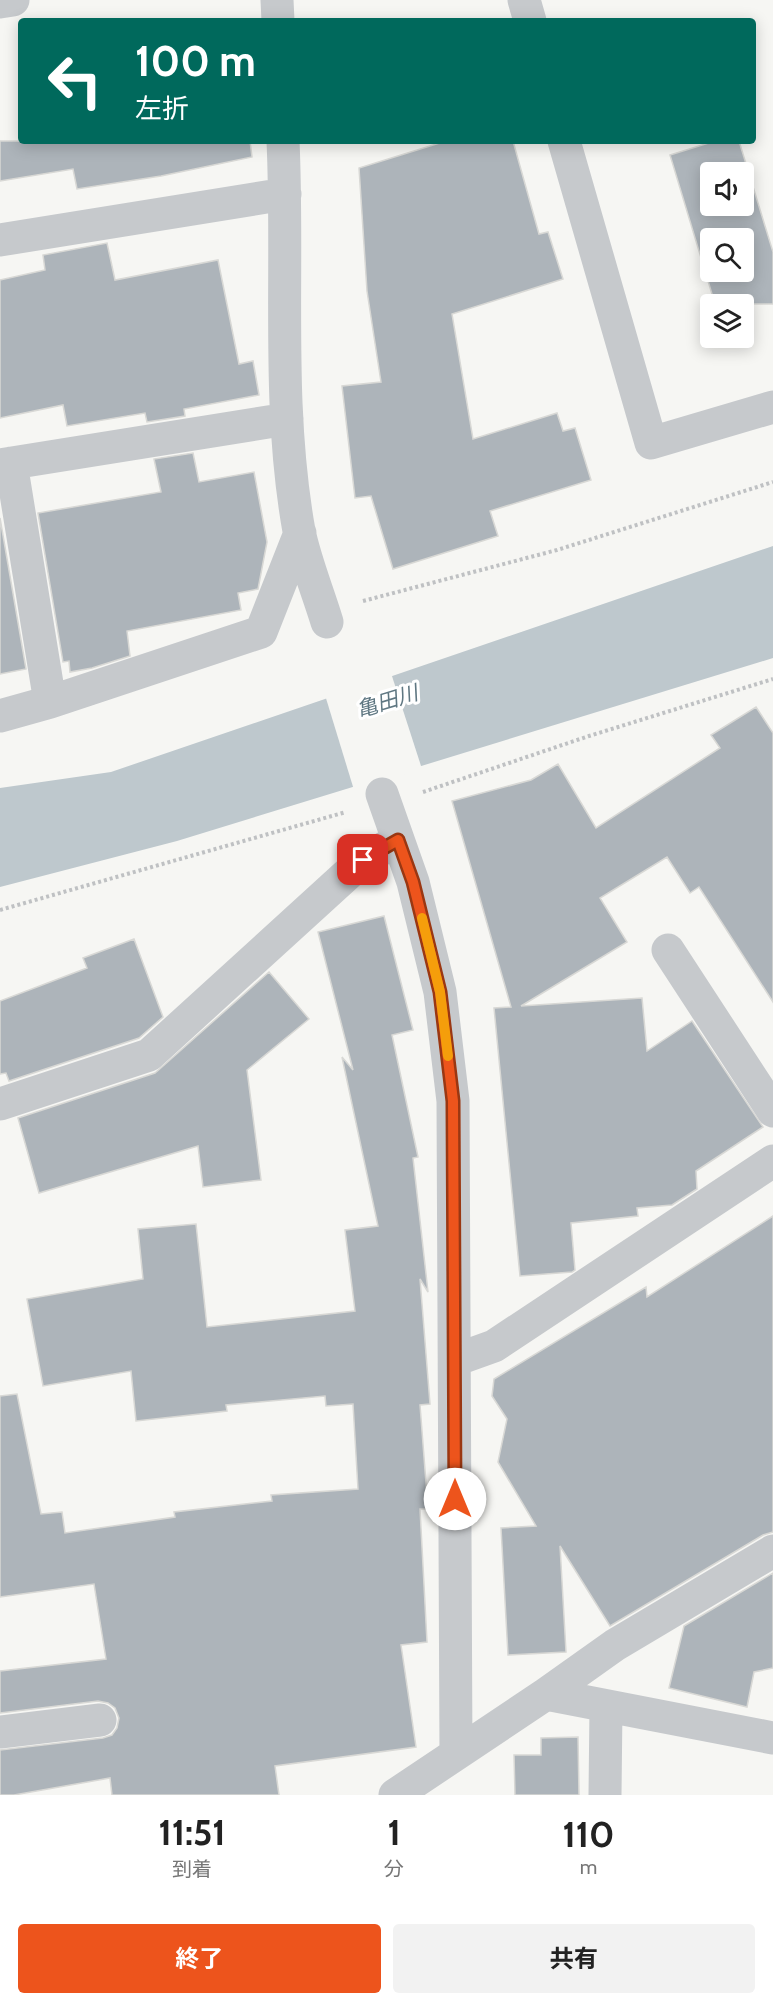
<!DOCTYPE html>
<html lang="ja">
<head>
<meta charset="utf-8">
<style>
	:root { --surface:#fff; --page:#f2f2f2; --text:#222; --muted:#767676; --accent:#ed541c }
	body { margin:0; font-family:Cabin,"Noto Sans JP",sans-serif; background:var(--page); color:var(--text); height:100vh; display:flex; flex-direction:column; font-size:22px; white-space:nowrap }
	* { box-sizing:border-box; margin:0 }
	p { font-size:20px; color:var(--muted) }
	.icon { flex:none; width:33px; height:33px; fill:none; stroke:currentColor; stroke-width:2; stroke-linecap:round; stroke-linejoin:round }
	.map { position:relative; height:1795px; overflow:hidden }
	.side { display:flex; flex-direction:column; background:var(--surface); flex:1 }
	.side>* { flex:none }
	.guide { position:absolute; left:18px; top:18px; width:738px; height:126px; border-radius:6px; box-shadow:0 3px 15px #0003; background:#00695c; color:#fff; overflow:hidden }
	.tools { position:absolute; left:700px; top:162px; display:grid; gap:12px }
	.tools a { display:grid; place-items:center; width:54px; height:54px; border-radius:6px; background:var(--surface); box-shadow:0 3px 15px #0003; font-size:30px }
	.pin { position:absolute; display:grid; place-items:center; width:51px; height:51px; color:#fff; margin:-26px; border-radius:12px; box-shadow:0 3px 9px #0006 }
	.me { position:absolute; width:66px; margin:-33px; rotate:0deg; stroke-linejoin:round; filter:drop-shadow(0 0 4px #0008) }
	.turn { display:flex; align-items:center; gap:21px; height:126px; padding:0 18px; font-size:27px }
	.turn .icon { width:78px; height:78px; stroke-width:2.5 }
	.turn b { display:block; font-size:42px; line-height:51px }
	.eta { display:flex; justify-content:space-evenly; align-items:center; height:102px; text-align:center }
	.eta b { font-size:36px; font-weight:700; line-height:42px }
	.cta { display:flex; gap:12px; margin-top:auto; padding:12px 18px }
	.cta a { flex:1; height:69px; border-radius:6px; background:var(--accent); color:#fff; font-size:24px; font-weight:700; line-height:69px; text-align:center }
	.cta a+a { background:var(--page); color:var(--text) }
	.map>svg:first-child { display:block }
	.water { fill:#bec8cd }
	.pier { fill:#f6f6f3 }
	.building { fill:#adb4ba; stroke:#d8d8d5; stroke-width:1.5; fill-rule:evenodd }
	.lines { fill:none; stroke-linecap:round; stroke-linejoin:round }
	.path { stroke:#bfc1c3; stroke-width:4; stroke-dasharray:3 3; stroke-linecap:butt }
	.minor { stroke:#c6c9cc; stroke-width:33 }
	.route-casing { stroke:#9a3712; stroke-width:15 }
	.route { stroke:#ed541c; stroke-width:10 }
	.slow { stroke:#f59e0b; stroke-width:10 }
	.labels { text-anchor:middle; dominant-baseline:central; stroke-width:6; stroke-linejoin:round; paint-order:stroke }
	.water-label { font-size:21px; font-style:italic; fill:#5f7782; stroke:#fff }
</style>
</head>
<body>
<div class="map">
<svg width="773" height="1795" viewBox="0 0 773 1795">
	<rect width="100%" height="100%" fill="#f6f6f3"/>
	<path class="water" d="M 773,546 L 773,658 L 177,841 L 0,887 L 0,788 L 111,772 Z"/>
	<path class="pier" d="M 391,673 L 422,769 L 354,790 L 325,695 Z"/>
	<path class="building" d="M 0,141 L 250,141 L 252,157 L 161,176 L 77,189 L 73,169 L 0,181 Z
		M 446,141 L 513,141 L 539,234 L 548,232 L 563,279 L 452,314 L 473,439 L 557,413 L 563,431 L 575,428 L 591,480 L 490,511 L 498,536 L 393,569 L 371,496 L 355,498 L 342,386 L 381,382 L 367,291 L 359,168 Z
		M 715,141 L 739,141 L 773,252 L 773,304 L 715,304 L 670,155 ZM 711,172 L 744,172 L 744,206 L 711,206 ZM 711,238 L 744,238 L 744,272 L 711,272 Z
		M 107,243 L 115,280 L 218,260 L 239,364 L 253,361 L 259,395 L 184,409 L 185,416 L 147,422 L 145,413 L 67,426 L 63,405 L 0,418 L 0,280 L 45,270 L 43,255 Z
		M 193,453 L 199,482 L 254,472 L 267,542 L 258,589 L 238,593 L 241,610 L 127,631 L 130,656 L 92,668 L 70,672 L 69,661 L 63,662 L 38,513 L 161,492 L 154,459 Z
		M 0,518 L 26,669 L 0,674 Z
		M 756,707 L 773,733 L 773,1002 L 699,887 L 690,893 L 667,857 L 600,898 L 627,942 L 521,1006 L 642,998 L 647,1051 L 692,1021 L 763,1127 L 696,1171 L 697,1189 L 672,1205 L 637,1208 L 638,1216 L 571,1223 L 575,1270 L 572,1272 L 520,1276 L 494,1008 L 511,1007 L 452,801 L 531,780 L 558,764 L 596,828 L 720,748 L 711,735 Z
		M 384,916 L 413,1030 L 392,1035 L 418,1157 L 413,1158 L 428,1292 L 420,1279 L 430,1404 L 420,1405 L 428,1509 L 420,1509 L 427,1642 L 401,1645 L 416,1747 L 275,1766 L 279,1795 L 112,1795 L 110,1778 L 14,1795 L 0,1795 L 0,1750 L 103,1738 L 112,1735 L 117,1728 L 119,1718 L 115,1708 L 108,1703 L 98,1701 L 0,1713 L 0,1671 L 106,1659 L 94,1584 L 0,1597 L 0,1396 L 17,1394 L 41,1514 L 62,1512 L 65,1533 L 175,1517 L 174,1512 L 272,1501 L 271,1495 L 358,1489 L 353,1404 L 326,1406 L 325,1396 L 226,1405 L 227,1411 L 136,1421 L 131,1371 L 43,1386 L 27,1299 L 143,1279 L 138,1229 L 196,1224 L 207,1327 L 355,1311 L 345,1230 L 378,1226 L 342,1057 L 353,1070 L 318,932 Z
		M 134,939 L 163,1017 L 139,1038 L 9,1081 L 6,1073 L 0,1074 L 0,1001 L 87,968 L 83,958 Z
		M 269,972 L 309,1019 L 247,1070 L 261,1180 L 203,1187 L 198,1146 L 39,1193 L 18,1118 L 155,1073 Z
		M 773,1216 L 773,1532 L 763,1535 L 610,1626 L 560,1546 L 566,1652 L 508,1655 L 501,1528 L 536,1526 L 498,1462 L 507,1419 L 492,1396 L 494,1379 L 646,1287 L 647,1297 Z
		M 773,1573 L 773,1668 L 754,1672 L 747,1707 L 669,1688 L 684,1626 Z
		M 578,1737 L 579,1795 L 515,1795 L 514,1755 L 541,1755 L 541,1738 Z"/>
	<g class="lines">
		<path class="path" d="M 363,601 L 557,550 L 773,482
			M 423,792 L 589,736 L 773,679
			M 0,910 L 346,812"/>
		<path class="minor" d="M 277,0 L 278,21
			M 524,0 L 530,21
			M 0,2 L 13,0
			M 283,141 C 289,270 276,403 299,531 C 305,561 318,592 327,622
			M 564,141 L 651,443 L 773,407
			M 0,240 L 285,194
			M 11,463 L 50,702
			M 0,465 L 287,419
			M 0,716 L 50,702 L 261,632 L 300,533
			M 382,794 L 413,882 L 440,992 L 453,1101 L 456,1754
			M 668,950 L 773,1111
			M 0,1104 L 149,1055 L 363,860 L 398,840
			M 455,1360 L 494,1346 L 773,1161
			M 546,1694 L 615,1645 L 773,1551
			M 0,1732 L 100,1720
			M 395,1795 L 546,1694 L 773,1738
			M 605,1795 L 606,1707"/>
	</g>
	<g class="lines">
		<defs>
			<path id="route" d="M 363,860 L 398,840 L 413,882 L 440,992 L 453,1101 L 455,1499"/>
		</defs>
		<use href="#route" class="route-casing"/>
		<use href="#route" class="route"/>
		<path class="slow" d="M 422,918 L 440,992 L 448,1056"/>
	</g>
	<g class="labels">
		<g class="water-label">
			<text transform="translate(387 701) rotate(-17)">亀田川</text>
		</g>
	</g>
</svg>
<div class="tools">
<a><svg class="icon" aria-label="sound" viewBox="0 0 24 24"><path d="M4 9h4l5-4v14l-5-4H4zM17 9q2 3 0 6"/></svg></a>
<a><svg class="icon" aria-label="search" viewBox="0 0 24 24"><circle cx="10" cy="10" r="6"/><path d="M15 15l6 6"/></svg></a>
<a><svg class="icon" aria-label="layers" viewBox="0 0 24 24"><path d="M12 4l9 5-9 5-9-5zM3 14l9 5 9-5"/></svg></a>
</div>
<div class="pin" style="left:363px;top:860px;background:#d93025"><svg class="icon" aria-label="arrive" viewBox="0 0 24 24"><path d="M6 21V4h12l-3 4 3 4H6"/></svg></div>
<svg class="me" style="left:455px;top:1499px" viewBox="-20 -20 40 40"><circle r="19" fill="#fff"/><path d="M0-13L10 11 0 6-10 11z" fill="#ed541c"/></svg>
<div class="guide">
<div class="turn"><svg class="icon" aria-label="left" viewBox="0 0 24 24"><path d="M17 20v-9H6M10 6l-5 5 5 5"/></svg><div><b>100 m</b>左折</div></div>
</div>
</div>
<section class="side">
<div class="eta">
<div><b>11:51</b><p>到着</p></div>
<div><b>1</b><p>分</p></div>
<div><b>110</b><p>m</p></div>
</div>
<div class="cta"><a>終了</a><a>共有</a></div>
</section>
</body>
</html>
